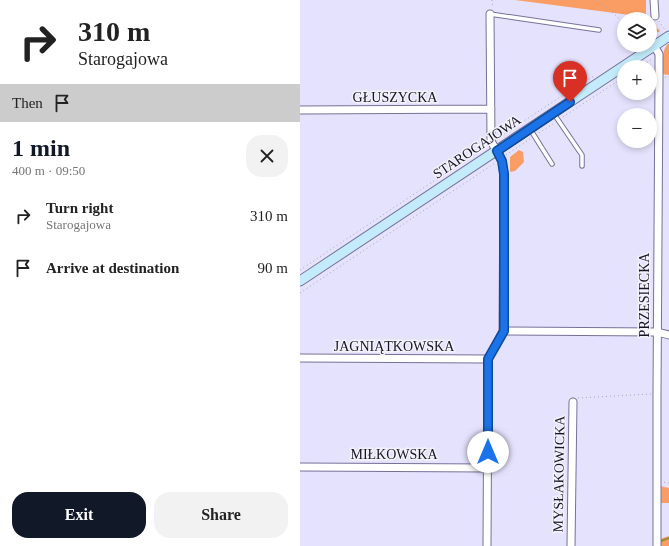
<!DOCTYPE html>
<html lang="en">
<head>
<meta charset="utf-8">
<style>
	:root { --surface:#fff; --page:#f2f2f2; --text:#222; --muted:#767676; --accent:#111827 }
	body { margin:0; font-family:"Times New Roman",serif; background:var(--page); color:var(--text); height:100vh; display:flex; flex-direction:column; font-size:15px; white-space:nowrap }
	* { box-sizing:border-box; margin:0 }
	p { font-size:13px; color:var(--muted) }
	.icon { flex:none; width:22px; height:22px; fill:none; stroke:currentColor; stroke-width:2; stroke-linecap:round; stroke-linejoin:round }
	.map { position:relative; flex:1; overflow:hidden }
	.drawer { display:flex; flex-direction:column; background:var(--surface); width:300px }
	.drawer>* { flex:none }
	.hud { background:#fff; color:var(--text); overflow:hidden }
	.tools { position:absolute; left:317px; top:12px; display:grid; gap:8px }
	.tools a { display:grid; place-items:center; width:40px; height:40px; border-radius:50%; background:var(--surface); box-shadow:0 2px 6px #0003; font-size:20px }
	.pin { position:absolute; display:grid; place-items:center; width:34px; height:34px; color:#fff; margin:-41px -17px; border-radius:50% 50% 50% 0; rotate:-45deg; box-shadow:0 0 4px #0007 }
	.pin .icon { rotate:45deg }
	.me { position:absolute; width:44px; margin:-22px; rotate:0deg; stroke-linejoin:round; filter:drop-shadow(0 0 3px #0008) }
	.turn { display:flex; align-items:center; gap:14px; height:84px; padding:0 12px; font-size:18px }
	.turn .icon { width:52px; height:52px; stroke-width:2.5 }
	.turn b { display:block; font-size:28px; line-height:34px }
	.then { display:flex; align-items:center; height:38px; padding:0 12px; background:#0003; gap:8px; font-size:15px }
	.round { display:grid; place-items:center; flex:none; width:42px; height:42px; border-radius:16px; background:var(--page) }
	.overview { display:flex; align-items:center; justify-content:space-between; height:68px; padding:0 12px }
	h1 { font-size:24px; font-weight:600; line-height:30px; color:var(--accent) }
	.primary-button { display:flex; gap:8px; margin-top:auto; padding:8px 12px }
	.primary-button a { flex:1; height:46px; border-radius:16px; background:var(--accent); color:#fff; font-size:16px; font-weight:600; line-height:46px; text-align:center }
	.primary-button a+a { background:var(--page); color:var(--text) }
	ul { padding:0; list-style:none }
	li { display:flex; align-items:center; gap:12px; height:52px; padding:0 12px }
	li div { flex:1 }
	li b { display:block; font-size:15px }
	li em { font-style:normal }
	main { display:flex; flex:1; min-height:0 }
	.map>svg:first-child { display:block }
	.green { fill:#f99d64 }
	.lines { fill:none; stroke-linecap:round; stroke-linejoin:round }
	.stream { stroke:#8d9130; stroke-width:2 }
	.lane-casing { stroke:#777199; stroke-width:5.5 }
	.street-casing { stroke:#777199; stroke-width:9 }
	.secondary-casing { stroke:#777199; stroke-width:11 }
	.path { stroke:#a6a3bb; stroke-width:1; stroke-dasharray:1 3; stroke-linecap:butt }
	.lane { stroke:#fff; stroke-width:3.5 }
	.street { stroke:#fff; stroke-width:7 }
	.secondary { stroke:#c3ebfb; stroke-width:9 }
	.route-casing { stroke:#114b97; stroke-width:10 }
	.route { stroke:#1a73e8; stroke-width:7 }
	.labels { text-anchor:middle; dominant-baseline:central; stroke-width:3; stroke-linejoin:round; paint-order:stroke }
	.street-label { font-size:14px; fill:#171424; stroke:#f3f2fb }
</style>
</head>
<body>
<main>
<section class="drawer">
<div class="hud">
<div class="turn"><svg class="icon" aria-label="right" viewBox="0 0 24 24"><path d="M7 20v-9h11M14 6l5 5-5 5"/></svg><div><b>310 m</b>Starogajowa</div></div>
<div class="then">Then<svg class="icon" aria-label="arrive" viewBox="0 0 24 24"><path d="M6 21V4h12l-3 4 3 4H6"/></svg></div>
</div>
<div class="overview"><div><h1>1 min</h1><p>400 m · 09:50</p></div><a class="round"><svg class="icon" aria-label="close" viewBox="0 0 24 24"><path d="M6 6l12 12M18 6L6 18"/></svg></a></div>
<ul>
<li><svg class="icon" aria-label="right" viewBox="0 0 24 24"><path d="M7 20v-9h11M14 6l5 5-5 5"/></svg><div><b>Turn right</b><p>Starogajowa</p></div><em>310 m</em></li>
<li><svg class="icon" aria-label="arrive" viewBox="0 0 24 24"><path d="M6 21V4h12l-3 4 3 4H6"/></svg><div><b>Arrive at destination</b></div><em>90 m</em></li>
</ul>
<div class="primary-button"><a>Exit</a><a>Share</a></div>
</section>
<div class="map">
<svg width="369" height="546" viewBox="0 0 369 546">
	<rect width="100%" height="100%" fill="#e5e2fd"/>
	<path class="green" d="M 215,0 L 346,0 L 346,17 L 348,19 L 339,19 L 345,17 Z
		M 350,21 L 360,31 L 350,36 Z
		M 369,43 L 369,75 L 362,74 C 363,65 361,49 369,43 Z
		M 219,150 L 223,152 L 224,162 L 215,171 L 210,172 L 210,157 Z
		M 360,486 L 369,488 L 369,503 L 360,503 Z
		M 369,536 L 369,546 L 359,546 L 360,539 Z"/>
	<g class="lines">
		<path class="stream" d="M 361,541 L 369,538"/>
		<defs>
			<path id="lane" d="M 190,14 L 299,30
				M 254,114 L 282,155 L 282,166
				M 230,129 L 252,164"/>
			<path id="street" d="M 354,0 L 355,16
				M 354,46 L 359,54 L 359,76 L 357,394 L 357,546
				M 0,110 L 191,109
				M 203,331 L 357,332 L 369,335
				M 0,358 L 188,359
				M 0,467 L 188,468
				M 187,546 L 188,359 L 203,331 L 204,174 L 202,161 L 191,141 L 190,14
				M 271,546 L 273,402"/>
			<path id="secondary" d="M 0,281 L 369,36"/>
		</defs>
		<use href="#lane" class="lane-casing"/>
		<use href="#street" class="street-casing"/>
		<use href="#secondary" class="secondary-casing"/>
		<path class="path" d="M 192,0 L 193,8
			M 296,0 L 309,9 L 324,23
			M 359,21 L 365,30
			M 340,67 L 352,59
			M 365,77 L 369,78
			M 263,117 L 324,77
			M 239,133 L 253,124
			M 198,138 L 280,84 L 294,76
			M 206,155 L 230,139
			M 0,270 L 185,147
			M 0,293 L 195,163
			M 278,398 L 351,394
			M 364,482 L 369,483"/>
		<use href="#lane" class="lane"/>
		<use href="#street" class="street"/>
		<use href="#secondary" class="secondary"/>
	</g>
	<g class="lines">
		<defs>
			<path id="route" d="M 188,452 L 188,359 L 204,331 L 204,174 L 202,161 L 197,151 L 270,102"/>
		</defs>
		<use href="#route" class="route-casing"/>
		<use href="#route" class="route"/>
	</g>
	<g class="labels">
		<g class="street-label">
			<text x="95" y="97">GŁUSZYCKA</text>
			<text transform="translate(177 147) rotate(-34)">STAROGAJOWA</text>
			<text transform="translate(344 295) rotate(-90)">PRZESIECKA</text>
			<text x="94" y="346">JAGNIĄTKOWSKA</text>
			<text x="94" y="454">MIŁKOWSKA</text>
			<text transform="translate(259 474) rotate(-89)">MYSŁAKOWICKA</text>
		</g>
	</g>
</svg>
<div class="tools">
<a><svg class="icon" aria-label="layers" viewBox="0 0 24 24"><path d="M12 4l9 5-9 5-9-5zM3 14l9 5 9-5"/></svg></a>
<a>+</a>
<a>−</a>
</div>
<div class="pin" style="left:270px;top:102px;background:#d93025"><svg class="icon" aria-label="arrive" viewBox="0 0 24 24"><path d="M6 21V4h12l-3 4 3 4H6"/></svg></div>
<svg class="me" style="left:188px;top:452px" viewBox="-20 -20 40 40"><circle r="19" fill="#fff"/><path d="M0-13L10 11 0 6-10 11z" fill="#1a73e8"/></svg>
</div>
</main>
</body>
</html>
